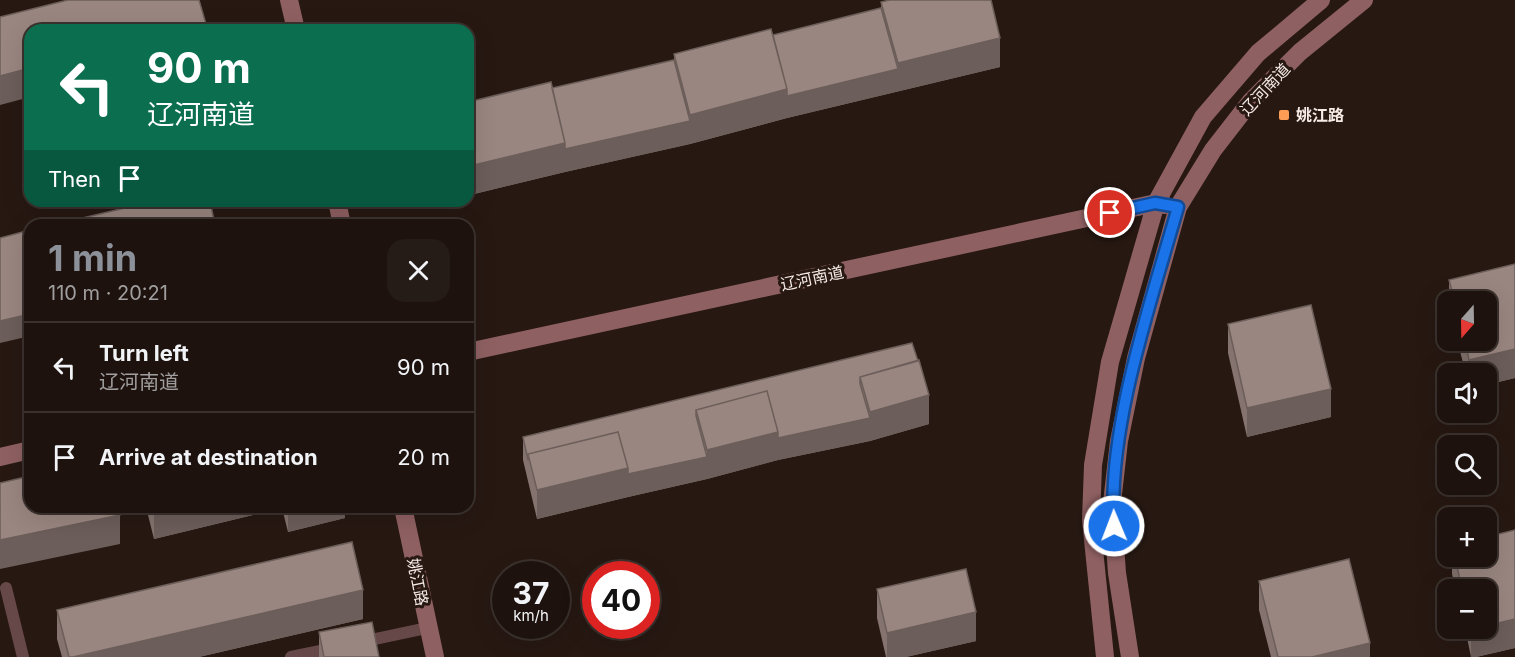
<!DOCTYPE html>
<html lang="en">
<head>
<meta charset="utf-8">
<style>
	:root { --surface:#1d120e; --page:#251b17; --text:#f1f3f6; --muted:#a09e9e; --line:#3b322e; --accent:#8c9099 }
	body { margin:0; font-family:Inter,"Noto Sans SC",sans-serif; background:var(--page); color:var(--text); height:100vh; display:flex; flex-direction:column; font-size:22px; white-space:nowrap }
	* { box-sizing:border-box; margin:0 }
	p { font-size:20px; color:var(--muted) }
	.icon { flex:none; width:33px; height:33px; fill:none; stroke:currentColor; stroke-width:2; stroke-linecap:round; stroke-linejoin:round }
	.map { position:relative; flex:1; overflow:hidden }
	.sheet { position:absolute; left:24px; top:219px; width:450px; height:294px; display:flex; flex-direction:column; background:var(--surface); border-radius:18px; box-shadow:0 6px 24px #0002,0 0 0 2px var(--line) }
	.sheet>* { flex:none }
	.top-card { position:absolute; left:24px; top:24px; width:450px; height:183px; border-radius:18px; box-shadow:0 6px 24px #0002,0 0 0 2px var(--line); background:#0b6e4f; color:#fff; overflow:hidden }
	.needle { width:39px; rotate:200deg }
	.buttons { position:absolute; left:1437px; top:291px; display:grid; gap:12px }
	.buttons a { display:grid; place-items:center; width:60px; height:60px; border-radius:12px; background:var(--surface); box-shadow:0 6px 24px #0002,0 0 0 2px var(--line); font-size:30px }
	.speed { position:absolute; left:492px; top:561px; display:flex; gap:12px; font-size:30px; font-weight:700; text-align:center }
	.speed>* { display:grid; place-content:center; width:78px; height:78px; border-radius:50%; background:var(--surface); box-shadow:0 6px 24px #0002,0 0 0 2px var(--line); line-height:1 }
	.speed small { font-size:15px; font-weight:400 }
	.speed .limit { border:9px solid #d22; background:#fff; color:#111 }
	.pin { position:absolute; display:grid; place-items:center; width:51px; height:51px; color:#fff; margin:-26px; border:3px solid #fff; border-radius:50%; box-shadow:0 2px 6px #0007 }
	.me { position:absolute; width:66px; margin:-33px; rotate:359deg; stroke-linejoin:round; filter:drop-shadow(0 0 4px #0008) }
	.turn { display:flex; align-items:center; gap:21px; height:126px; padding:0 24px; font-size:27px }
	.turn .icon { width:78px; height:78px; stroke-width:2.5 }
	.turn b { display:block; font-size:42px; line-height:51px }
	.then { display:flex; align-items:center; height:57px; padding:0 24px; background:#0003; gap:12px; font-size:22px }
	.round { display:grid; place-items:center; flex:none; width:63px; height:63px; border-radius:18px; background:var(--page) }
	.summary { display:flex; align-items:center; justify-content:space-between; height:102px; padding:0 24px }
	h1 { font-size:36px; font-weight:700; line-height:45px; color:var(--accent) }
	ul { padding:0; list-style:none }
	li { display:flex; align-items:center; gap:18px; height:90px; padding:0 24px; border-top:2px solid var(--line) }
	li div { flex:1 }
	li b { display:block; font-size:22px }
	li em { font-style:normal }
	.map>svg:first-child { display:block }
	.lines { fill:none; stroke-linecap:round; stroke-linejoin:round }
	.lane { stroke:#664849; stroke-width:12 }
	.secondary { stroke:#8f6062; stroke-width:18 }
	.wall { fill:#84736e }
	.shaded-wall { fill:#6c5e5a }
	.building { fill:#9a8680; stroke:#6c5e5a; stroke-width:1.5 }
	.route-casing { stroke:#114b97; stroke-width:15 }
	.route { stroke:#1a73e8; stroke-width:10 }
	.poi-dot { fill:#fd9c55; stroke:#271812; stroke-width:2 }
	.labels { text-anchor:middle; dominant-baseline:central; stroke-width:6; stroke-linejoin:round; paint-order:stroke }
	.street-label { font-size:16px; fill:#f6ebe7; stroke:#271812 }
	.poi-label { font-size:16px; font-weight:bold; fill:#f6ebe7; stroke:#271812; text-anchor:start }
</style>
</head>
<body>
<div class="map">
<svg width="1515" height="657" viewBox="0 0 1515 657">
	<rect width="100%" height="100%" fill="#271812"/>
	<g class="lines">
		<path class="lane" d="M 6,588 L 23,657
			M 361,642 L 427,628
			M 291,657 L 335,648"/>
		<path class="secondary" d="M 289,0 L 296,30
			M 337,201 L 342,225
			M 468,352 L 1156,203 L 1165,205
			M 0,457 L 30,450
			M 403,507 L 435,657
			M 1105,657 L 1091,520 L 1093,465 L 1110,362 L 1156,203 L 1203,117 L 1258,53 L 1321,0
			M 1130,657 L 1117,573 L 1112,503 L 1119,441 L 1136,358 L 1178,207 L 1213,150 L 1251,101 L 1300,52 L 1364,0"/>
	</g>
	<path class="wall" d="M 881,2 L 1000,67 L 787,118 L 690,144 L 565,172 L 470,195 L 468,187 L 468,102 L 552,88 L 674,60 L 674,54 L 773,35 L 881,8 Z
		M 1515,264 L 1515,378 L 1486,385 L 1486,374 L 1466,374 L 1457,340 L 1486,340 L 1486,302 L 1449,302 L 1449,280 Z
		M 1228,324 L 1331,417 L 1247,437 L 1228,353 Z
		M 912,343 L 929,424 L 870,441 L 778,460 L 707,479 L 628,497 L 537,519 L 523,460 L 523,437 Z
		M 146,507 L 345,507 L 345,518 L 288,532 L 282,508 L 154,539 Z
		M 1515,530 L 1515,648 L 1476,657 L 1471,657 L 1465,628 L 1486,628 L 1486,590 L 1456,590 L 1452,574 L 1452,556 L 1486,556 Z
		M 1259,581 L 1370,657 L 1271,657 L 1259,610 Z
		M 877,589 L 976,641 L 906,657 L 886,657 L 877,618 Z
		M 57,610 L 363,619 L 199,657 L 62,657 L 57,639 Z
		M 319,632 L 379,657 L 319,657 Z"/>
	<path class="shaded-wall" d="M 206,24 L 206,30 L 183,30 Z
		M 1000,38 L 1000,67 L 787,118 L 690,144 L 565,172 L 470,195 L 470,166 L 565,143 L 690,121 L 690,115 L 787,89 L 898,69 L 898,63 Z
		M 30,68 L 30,97 L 0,105 L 0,76 Z
		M 30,314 L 30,336 L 0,343 L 0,321 Z
		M 1515,349 L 1515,378 L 1486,385 L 1486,374 L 1469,374 L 1469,360 Z
		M 1331,389 L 1331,417 L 1247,437 L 1247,408 Z
		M 929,395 L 929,424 L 870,441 L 778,460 L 707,479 L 628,497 L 537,519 L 537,490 L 628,468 L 707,457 L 707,450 L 778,432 L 870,418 L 870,412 Z
		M 168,507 L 282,507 L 282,508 L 154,539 L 154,511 Z
		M 288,507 L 345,507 L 345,518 L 288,532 Z
		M 120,515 L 120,544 L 0,569 L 0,540 Z
		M 363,590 L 363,619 L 199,657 L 73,657 Z
		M 976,612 L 976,641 L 906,657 L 887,657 L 887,633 Z
		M 1515,619 L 1515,648 L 1476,657 L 1471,657 L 1471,629 L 1486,628 L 1486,626 Z
		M 1370,643 L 1370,657 L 1312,657 Z"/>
	<path class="building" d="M 68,0 L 199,0 L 206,24 L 183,30 L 30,30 L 30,68 L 0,76 L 0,17 Z
		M 890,0 L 991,0 L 1000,38 L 898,63 L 881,2 Z
		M 881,8 L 898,69 L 787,96 L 787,89 L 773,35 Z
		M 771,29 L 787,89 L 690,115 L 674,54 Z
		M 674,60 L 690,121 L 565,149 L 565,143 L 552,88 Z
		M 551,82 L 565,143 L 470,166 L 468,159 L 468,102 Z
		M 145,201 L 210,201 L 215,225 L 53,225 L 146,203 Z
		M 30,230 L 30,314 L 0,321 L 0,238 Z
		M 1515,264 L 1515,349 L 1469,360 L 1465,340 L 1486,340 L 1486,302 L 1455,302 L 1449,280 Z
		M 1311,305 L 1331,389 L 1247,408 L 1228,324 Z
		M 912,343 L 918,361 L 860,377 L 860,384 L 870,418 L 778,438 L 778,432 L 767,391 L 696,410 L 696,416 L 707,457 L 628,474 L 628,468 L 618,432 L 528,454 L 528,460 L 523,437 Z
		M 919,360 L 929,395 L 870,412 L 860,377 Z
		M 767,391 L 778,432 L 707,450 L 696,410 Z
		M 618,432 L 628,468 L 537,490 L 528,454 Z
		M 30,476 L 30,507 L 118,507 L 120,515 L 0,540 L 0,483 Z
		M 153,507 L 168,507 L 154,511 Z
		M 1515,530 L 1515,619 L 1486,626 L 1486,590 L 1462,590 L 1455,556 L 1486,556 L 1486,537 Z
		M 352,542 L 363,590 L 73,657 L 69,657 L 57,610 Z
		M 1349,559 L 1370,643 L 1312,657 L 1278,657 L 1259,581 Z
		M 966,569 L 976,612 L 887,633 L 877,589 Z
		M 372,622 L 379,657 L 324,657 L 319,632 Z"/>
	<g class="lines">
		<defs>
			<path id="route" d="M 1110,213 L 1155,203 L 1178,207 C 1151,302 1107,428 1114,526"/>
		</defs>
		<use href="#route" class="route-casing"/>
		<use href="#route" class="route"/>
	</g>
	<rect class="poi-dot" x="1278" y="109" width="12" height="12" rx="3"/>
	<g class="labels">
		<g class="street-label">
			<text transform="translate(1265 89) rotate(-47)">辽河南道</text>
			<text transform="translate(812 278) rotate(-12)">辽河南道</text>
			<text transform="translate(418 582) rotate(79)">姚江路</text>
		</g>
		<g class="poi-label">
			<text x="1296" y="115">姚江路</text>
		</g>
	</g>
</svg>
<div class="buttons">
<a><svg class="needle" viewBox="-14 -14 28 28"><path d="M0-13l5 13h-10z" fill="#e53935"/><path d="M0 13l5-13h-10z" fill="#a09e9e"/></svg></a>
<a><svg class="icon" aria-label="sound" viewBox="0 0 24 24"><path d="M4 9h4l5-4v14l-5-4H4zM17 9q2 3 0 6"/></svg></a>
<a><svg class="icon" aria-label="search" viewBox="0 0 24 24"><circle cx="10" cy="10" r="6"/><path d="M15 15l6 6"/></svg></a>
<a>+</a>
<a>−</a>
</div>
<div class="speed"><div>37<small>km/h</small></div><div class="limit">40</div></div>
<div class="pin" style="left:1110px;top:213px;background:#d93025"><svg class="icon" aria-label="arrive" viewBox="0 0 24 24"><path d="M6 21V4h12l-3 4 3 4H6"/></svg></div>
<svg class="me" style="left:1114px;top:526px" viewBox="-20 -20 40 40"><circle r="17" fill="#1a73e8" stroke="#fff" stroke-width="3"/><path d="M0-11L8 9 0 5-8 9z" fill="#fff"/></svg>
<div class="top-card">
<div class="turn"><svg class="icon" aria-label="left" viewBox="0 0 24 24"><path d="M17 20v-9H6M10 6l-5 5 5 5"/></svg><div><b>90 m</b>辽河南道</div></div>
<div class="then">Then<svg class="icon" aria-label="arrive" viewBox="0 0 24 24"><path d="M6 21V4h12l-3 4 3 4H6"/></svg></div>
</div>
<section class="sheet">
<div class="summary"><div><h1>1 min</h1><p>110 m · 20:21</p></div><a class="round"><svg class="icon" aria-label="close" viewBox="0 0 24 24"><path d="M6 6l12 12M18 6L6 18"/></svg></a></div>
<ul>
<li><svg class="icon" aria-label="left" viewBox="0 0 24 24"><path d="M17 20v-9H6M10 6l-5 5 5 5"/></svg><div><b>Turn left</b><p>辽河南道</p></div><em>90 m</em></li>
<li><svg class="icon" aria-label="arrive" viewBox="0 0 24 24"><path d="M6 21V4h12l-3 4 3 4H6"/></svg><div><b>Arrive at destination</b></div><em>20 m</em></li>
</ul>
</section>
</div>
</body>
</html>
